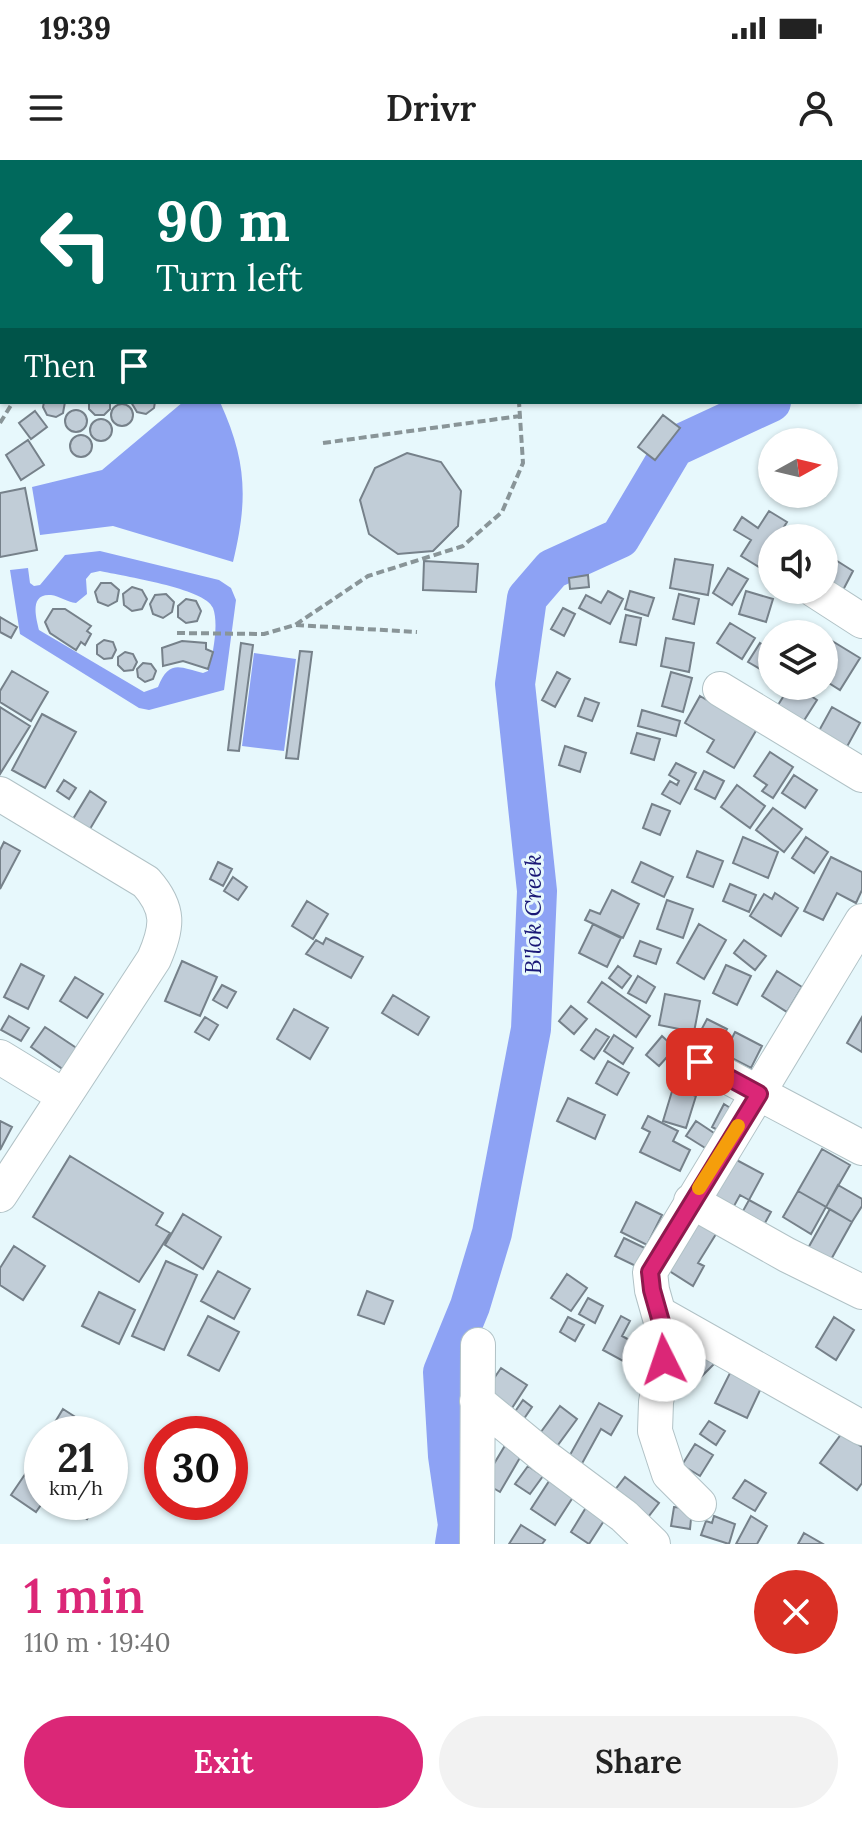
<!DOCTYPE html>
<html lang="en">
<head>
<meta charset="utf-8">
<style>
	:root { --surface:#fff; --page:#f2f2f2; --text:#222; --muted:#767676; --accent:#db2777 }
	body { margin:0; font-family:Lora,serif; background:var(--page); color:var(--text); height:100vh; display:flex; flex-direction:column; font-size:30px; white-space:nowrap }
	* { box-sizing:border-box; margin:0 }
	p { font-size:26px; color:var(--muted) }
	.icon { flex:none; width:44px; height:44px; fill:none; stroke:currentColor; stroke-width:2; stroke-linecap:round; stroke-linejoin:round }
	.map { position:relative; height:1384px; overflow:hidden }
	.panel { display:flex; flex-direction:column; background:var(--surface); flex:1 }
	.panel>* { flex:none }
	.hud { position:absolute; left:0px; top:0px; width:862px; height:244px; box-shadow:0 2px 6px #0004; background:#00695c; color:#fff; overflow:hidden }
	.needle { width:52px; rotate:82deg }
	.buttons { position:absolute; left:758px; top:268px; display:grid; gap:16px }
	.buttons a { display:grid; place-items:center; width:80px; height:80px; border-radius:50%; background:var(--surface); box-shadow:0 2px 6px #0004; font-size:40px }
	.speed { position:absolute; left:24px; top:1256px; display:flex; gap:16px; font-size:40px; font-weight:700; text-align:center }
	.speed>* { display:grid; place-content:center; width:104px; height:104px; border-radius:50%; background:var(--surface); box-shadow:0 2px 6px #0004; line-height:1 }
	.speed small { font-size:20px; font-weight:400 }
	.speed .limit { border:12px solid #d22; background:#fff; color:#111 }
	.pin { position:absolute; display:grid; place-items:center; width:68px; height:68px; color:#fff; margin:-34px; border-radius:16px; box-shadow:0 4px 12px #0006 }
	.me { position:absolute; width:88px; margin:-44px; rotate:356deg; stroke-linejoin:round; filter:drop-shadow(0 0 6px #0008) }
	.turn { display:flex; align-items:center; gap:28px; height:168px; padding:0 24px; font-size:36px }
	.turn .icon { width:104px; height:104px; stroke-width:2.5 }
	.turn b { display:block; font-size:56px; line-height:68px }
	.then { display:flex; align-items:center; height:76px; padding:0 24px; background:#0003; gap:16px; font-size:30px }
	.round { display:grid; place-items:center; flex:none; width:84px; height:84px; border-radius:42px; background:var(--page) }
	.headline { display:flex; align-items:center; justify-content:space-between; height:136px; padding:0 24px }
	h1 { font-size:48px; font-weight:600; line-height:60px; color:var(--accent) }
	.cta { display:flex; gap:16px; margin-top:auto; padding:16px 24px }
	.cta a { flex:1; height:92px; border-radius:48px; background:var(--accent); color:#fff; font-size:32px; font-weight:600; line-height:92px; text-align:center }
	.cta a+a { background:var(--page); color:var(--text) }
	.status { display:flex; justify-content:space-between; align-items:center; height:56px; padding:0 40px; background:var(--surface); direction:ltr }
	.status svg { height:22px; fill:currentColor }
	header { display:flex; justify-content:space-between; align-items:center; height:104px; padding:0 24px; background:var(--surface); font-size:36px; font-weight:600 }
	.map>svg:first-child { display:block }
	.water { fill:#8da2f4; fill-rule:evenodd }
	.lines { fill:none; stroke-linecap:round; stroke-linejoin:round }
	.river { stroke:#8da2f4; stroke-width:40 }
	.building { fill:#c1cdd7; stroke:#76818a; stroke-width:2 }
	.minor-casing { stroke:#b1c2c6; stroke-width:36 }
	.path { stroke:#899598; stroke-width:4; stroke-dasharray:8 4; stroke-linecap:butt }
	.minor { stroke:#fff; stroke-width:34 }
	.route-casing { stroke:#8e194d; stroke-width:20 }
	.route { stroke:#db2777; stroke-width:14 }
	.slow { stroke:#f59e0b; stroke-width:14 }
	.labels { text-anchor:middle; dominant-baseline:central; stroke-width:6; stroke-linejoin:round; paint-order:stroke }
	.water-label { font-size:24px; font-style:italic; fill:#191876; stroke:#e7f8fc }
</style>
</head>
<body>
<div class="status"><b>19:39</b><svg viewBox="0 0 49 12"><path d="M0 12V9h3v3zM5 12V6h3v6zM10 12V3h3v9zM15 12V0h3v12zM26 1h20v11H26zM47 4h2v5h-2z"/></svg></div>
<header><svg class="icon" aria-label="menu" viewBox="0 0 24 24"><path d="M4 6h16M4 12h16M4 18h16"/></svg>Drivr<svg class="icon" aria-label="person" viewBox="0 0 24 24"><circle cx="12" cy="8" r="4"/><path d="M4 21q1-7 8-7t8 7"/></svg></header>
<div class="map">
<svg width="862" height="1384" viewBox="0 0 862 1384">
	<rect width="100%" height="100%" fill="#e7f8fc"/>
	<path class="water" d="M 183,242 L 220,242 C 247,301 248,340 233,402 L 113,366 L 40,375 L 32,327 L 102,310 Z
		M 100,391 L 219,420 L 231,428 L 236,440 L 224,530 L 149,550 L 139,548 L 20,474 L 10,410 L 28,408 L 30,423 L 34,426 L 40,425 L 65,395 ZM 100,411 C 122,416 205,428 213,448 C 219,464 213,495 208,511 L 203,513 C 180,507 169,499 158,527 L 144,532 L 39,470 C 36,458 29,433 51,435 C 59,436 67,442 76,443 L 87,434 L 86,419 L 91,413 Z
		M 254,493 L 296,499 L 284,591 L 242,586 Z"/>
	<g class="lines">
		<path class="river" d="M 860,174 L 862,172
			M 455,1384 L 458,1365 L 448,1296 L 443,1212 L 470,1146 L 492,1073 L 531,869 L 537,731 L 515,524 L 527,438 L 552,409 L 620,378 L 674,287 L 771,242"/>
	</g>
	<path class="building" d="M 0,0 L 62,0 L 65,2 L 2,2 L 2,11 Z
		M 589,0 L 688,0 L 691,2 L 587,2 Z
		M 691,0 L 784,0 L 787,2 L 694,2 Z
		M 0,23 L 2,24 L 2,109 L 0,108 Z
		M 44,242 L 65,242 L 63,253 L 56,257 L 47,255 L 43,247 Z
		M 89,242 L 110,242 L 110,249 L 104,255 L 95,255 L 89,249 Z
		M 131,242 L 155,242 L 154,248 L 146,254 L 137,252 Z
		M111 255a11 11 0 1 1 22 0a11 11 0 1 1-22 0Z
		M65 261a11 11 0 1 1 22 0a11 11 0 1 1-22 0Z
		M 35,251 L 47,267 L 31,279 L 19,263 Z
		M 663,255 L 680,268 L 655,300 L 638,287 Z
		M90 270a11 11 0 1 1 22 0a11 11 0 1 1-22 0Z
		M70 286a11 11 0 1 1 22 0a11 11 0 1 1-22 0Z
		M 28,280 L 44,305 L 21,320 L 6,295 Z
		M 407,293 L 441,302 L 461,331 L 458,366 L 433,391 L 398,394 L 369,374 L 360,340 L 375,308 Z
		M 25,328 L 37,390 L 0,397 L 0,333 Z
		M 769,351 L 787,362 L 777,378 L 772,378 L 772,385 L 759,407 L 741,396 L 751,380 L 734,370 L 742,357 L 758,368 Z
		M 675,399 L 713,405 L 708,435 L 670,428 Z
		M 834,399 L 853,411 L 842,432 L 824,421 L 824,413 Z
		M 424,401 L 478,404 L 476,432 L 423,430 Z
		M 728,408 L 748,419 L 732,445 L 713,433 Z
		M 588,415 L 589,427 L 570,429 L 569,418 Z
		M 101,423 L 111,423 L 119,430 L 117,441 L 108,446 L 98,442 L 95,432 Z
		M 132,427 L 142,430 L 147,439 L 142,449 L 132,451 L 124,445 L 123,434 Z
		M 608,431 L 623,439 L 610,464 L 579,448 L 586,435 L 601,443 Z
		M 630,431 L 654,438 L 648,456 L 625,449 Z
		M 746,431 L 773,439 L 766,462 L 739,454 Z
		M 166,434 L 174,442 L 172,452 L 163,458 L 153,454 L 150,444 L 155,435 Z
		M 679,434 L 699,439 L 694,464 L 673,459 Z
		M 186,439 L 196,441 L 201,451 L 197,461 L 186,463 L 178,457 L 178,446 Z
		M 563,448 L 575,454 L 564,476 L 551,469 Z
		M 53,449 L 65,449 L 91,466 L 87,471 L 91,474 L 85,485 L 81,482 L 76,490 L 50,473 L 45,462 Z
		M 626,455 L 641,458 L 636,485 L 620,482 Z
		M 0,457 L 17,467 L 11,478 L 0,472 Z
		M 730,463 L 755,478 L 742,499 L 717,483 Z
		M 824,476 L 860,498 L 840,530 L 824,520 Z
		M 666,478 L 694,483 L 689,512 L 661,506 Z
		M 104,480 L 113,482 L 116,490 L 112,498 L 104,499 L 97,494 L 97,485 Z
		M 182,481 L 206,483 L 206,489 L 213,492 L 208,509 L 183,501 L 163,506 L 162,488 Z
		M 241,483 L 253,485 L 239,591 L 228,590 Z
		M 760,483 L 772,491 L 772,504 L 767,513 L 748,502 Z
		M 300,491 L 312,492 L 298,599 L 286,598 Z
		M 125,492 L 133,494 L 137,502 L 133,510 L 124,511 L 118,505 L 118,497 Z
		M 143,503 L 151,504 L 156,511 L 153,519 L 145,522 L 138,517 L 137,509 Z
		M 12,511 L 48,532 L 31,561 L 0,542 L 0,531 Z
		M 557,512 L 570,519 L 555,547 L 542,540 Z
		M 671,512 L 692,518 L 683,552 L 662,546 Z
		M 790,526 L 796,526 L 817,540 L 803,562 L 778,545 Z
		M 700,536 L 757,569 L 734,608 L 707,592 L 714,580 L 685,563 Z
		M 585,538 L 599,543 L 592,561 L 578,556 Z
		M 0,547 L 30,566 L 0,614 Z
		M 832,547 L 860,563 L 843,594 L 815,578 Z
		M 642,550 L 680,561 L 676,576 L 638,566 Z
		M 42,554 L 76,572 L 45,628 L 12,610 Z
		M 637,573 L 660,579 L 654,600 L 631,593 Z
		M 565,586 L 586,593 L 580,612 L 559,605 Z
		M 770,592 L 793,607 L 773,638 L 762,631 L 767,625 L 754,616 Z
		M 676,603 L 696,613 L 680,644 L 662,634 L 670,621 L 677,625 L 679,621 L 669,615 Z
		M 704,611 L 724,621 L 715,639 L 695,629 Z
		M 794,615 L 817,630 L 805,648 L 782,633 Z
		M 64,620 L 76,628 L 69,639 L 57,631 Z
		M 737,625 L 765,646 L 750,668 L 721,647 Z
		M 90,631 L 106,642 L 90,669 L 73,659 Z
		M 652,644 L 670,651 L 660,675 L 643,668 Z
		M 773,648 L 802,669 L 784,692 L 756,670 Z
		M 743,677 L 778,692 L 768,718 L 733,703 Z
		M 806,677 L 828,692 L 814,713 L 792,698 Z
		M 4,682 L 20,691 L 0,729 L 0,690 Z
		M 697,691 L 723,701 L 713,727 L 687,717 Z
		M 831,697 L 862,712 L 862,730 L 856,743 L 837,733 L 823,760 L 804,751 Z
		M 218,702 L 232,709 L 223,726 L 210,719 Z
		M 641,702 L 673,717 L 664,737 L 632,722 Z
		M 233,717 L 247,727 L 238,740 L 224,731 Z
		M 730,724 L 756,735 L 749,752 L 723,741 Z
		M 612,730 L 639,744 L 623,778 L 585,760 L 590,750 L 600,754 Z
		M 775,733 L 798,748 L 781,776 L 750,756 L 764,734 L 772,739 Z
		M 667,740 L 693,749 L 683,778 L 657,769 Z
		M 307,741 L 328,754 L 313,779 L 292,766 Z
		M 593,764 L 621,778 L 607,807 L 579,793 Z
		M 699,764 L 726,780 L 704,819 L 677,803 Z
		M 326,778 L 363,797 L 351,818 L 306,794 L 316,780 L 323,784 Z
		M 744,780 L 766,796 L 755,810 L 734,793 Z
		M 640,781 L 661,789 L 656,804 L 634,796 Z
		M 182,801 L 217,817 L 200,856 L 165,841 Z
		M 21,804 L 44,816 L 28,849 L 4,837 Z
		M 726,805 L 751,816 L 737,845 L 713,833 Z
		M 618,806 L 631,816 L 622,828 L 609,818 Z
		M 777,811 L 802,827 L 787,852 L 762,836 Z
		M 638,816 L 655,827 L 646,843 L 628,833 Z
		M 75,817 L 103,834 L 87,858 L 60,841 Z
		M 602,822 L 650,856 L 636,877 L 588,842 Z
		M 222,825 L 236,832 L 227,848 L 213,840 Z
		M 665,834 L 700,841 L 694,872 L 659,865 Z
		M 393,835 L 429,857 L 418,875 L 382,853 Z
		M 571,846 L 587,859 L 574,874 L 559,861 Z
		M 294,849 L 328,868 L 310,899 L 277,879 Z
		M 9,856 L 29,868 L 21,881 L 1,870 Z
		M 205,857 L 218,865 L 209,880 L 195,872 Z
		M 862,857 L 862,892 L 847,883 Z
		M 707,859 L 727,869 L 717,888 L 697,878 Z
		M 45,867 L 78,889 L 64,910 L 31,887 Z
		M 596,869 L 609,877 L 594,899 L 581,890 Z
		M 735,872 L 762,886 L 751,908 L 724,894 Z
		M 614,875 L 633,888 L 623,904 L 604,891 Z
		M 662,876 L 675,888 L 659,906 L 646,895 Z
		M 608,901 L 629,913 L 617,935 L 596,923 Z
		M 673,928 L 696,936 L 686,968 L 663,961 Z
		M 568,938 L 605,955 L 595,979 L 557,961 Z
		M 724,944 L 735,951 L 723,973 L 712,967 Z
		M 648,956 L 678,971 L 673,981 L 690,990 L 680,1011 L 640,992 L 650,972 L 642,968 Z
		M 0,961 L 12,967 L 0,990 Z
		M 696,961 L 720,977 L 710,991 L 686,976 Z
		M 822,989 L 850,1005 L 826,1047 L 798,1031 Z
		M 70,996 L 163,1053 L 156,1065 L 170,1073 L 139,1122 L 33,1057 Z
		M 731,997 L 763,1014 L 749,1040 L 740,1035 L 728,1057 L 706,1045 Z
		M 838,1025 L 862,1039 L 862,1046 L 852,1062 L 826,1047 Z
		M 798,1031 L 826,1047 L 811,1074 L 783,1057 Z
		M 749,1040 L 771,1052 L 760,1072 L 738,1060 Z
		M 636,1042 L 662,1055 L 647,1085 L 621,1072 Z
		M 830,1049 L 852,1062 L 829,1103 L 807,1090 Z
		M 183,1054 L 221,1077 L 203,1109 L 165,1085 Z
		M 693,1060 L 716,1074 L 698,1103 L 704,1106 L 693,1126 L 663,1107 Z
		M 624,1078 L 653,1092 L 644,1110 L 615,1096 Z
		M 14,1086 L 45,1106 L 23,1140 L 0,1125 L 0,1108 Z
		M 166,1101 L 197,1115 L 164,1190 L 132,1176 Z
		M 218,1111 L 250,1129 L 234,1159 L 201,1141 Z
		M 567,1114 L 587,1128 L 571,1151 L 551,1138 Z
		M 367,1131 L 393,1141 L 384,1164 L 358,1155 Z
		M 99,1132 L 135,1150 L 119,1184 L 82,1166 Z
		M 588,1138 L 603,1146 L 595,1163 L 579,1154 Z
		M 208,1156 L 239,1172 L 219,1211 L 188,1195 Z
		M 621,1156 L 630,1161 L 622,1176 L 633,1182 L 623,1201 L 603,1190 Z
		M 568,1157 L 584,1165 L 575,1181 L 560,1172 Z
		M 834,1157 L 854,1170 L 836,1200 L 816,1187 Z
		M 697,1183 L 716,1202 L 695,1223 L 676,1204 Z
		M 501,1208 L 527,1225 L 510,1251 L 484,1233 Z
		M 731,1211 L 762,1226 L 747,1258 L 715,1243 Z
		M 523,1240 L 532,1247 L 521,1263 L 512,1256 Z
		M 599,1243 L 622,1256 L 611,1275 L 601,1269 L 579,1309 L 566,1302 Z
		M 560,1246 L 577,1259 L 555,1289 L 538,1276 Z
		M 63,1249 L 91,1267 L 87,1274 L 49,1272 Z
		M 709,1261 L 725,1271 L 716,1285 L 700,1274 Z
		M 842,1273 L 862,1287 L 862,1323 L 857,1330 L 820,1303 Z
		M 509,1279 L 525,1289 L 500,1332 L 483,1322 Z
		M 695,1284 L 713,1295 L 700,1316 L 682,1305 Z
		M 34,1301 L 42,1306 L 43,1342 L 36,1352 L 11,1335 Z
		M 528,1306 L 543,1316 L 530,1334 L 515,1324 Z
		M 553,1315 L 577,1331 L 555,1365 L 531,1349 Z
		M 625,1317 L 659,1343 L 645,1361 L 611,1335 Z
		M 745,1320 L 766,1333 L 755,1351 L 733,1338 Z
		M 590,1341 L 609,1353 L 589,1384 L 571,1372 Z
		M 62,1342 L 98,1342 L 87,1359 Z
		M 674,1347 L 692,1349 L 690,1369 L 671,1366 Z
		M 714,1356 L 735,1364 L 729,1384 L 701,1375 L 706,1361 L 712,1363 Z
		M 751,1356 L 767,1366 L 757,1384 L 736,1384 Z
		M 521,1365 L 545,1380 L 542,1384 L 509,1384 Z
		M 804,1373 L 823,1384 L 798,1384 Z"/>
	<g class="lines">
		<defs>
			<path id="minor" d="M 814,430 L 862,461
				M 720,529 L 862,615
				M 0,634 L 146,722 C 170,749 168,767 154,799 L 0,1035
				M 0,897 L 64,936
				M 700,902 L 862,988
				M 691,1041 L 787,1095 L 862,1132
				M 660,1154 L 862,1268
				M 477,1241 L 545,1297 L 624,1356 L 653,1384
				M 699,1344 L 669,1314 L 655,1271 L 656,1242 L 664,1200 L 665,1176 L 652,1130 L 650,1112 L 862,761
				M 477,1384 L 478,1185"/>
		</defs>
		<use href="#minor" class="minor-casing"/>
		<path class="path" d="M 254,0 L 257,2
			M 159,2 L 161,0
			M 0,263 L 13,242
			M 323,283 L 520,256
			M 296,465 L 417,472
			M 177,473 L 264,474 L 295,465 L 368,416 L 463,386 L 502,352 L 523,303 L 519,242"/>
		<use href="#minor" class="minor"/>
	</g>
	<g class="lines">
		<defs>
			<path id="route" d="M 664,1200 L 665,1176 L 652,1130 L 650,1112 L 759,934 L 700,902"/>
		</defs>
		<use href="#route" class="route-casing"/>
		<use href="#route" class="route"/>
		<path class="slow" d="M 699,1028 L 738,966"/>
	</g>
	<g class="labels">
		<g class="water-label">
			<text transform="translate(532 754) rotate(-90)">B'lok Creek</text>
		</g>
	</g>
</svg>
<div class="buttons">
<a><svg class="needle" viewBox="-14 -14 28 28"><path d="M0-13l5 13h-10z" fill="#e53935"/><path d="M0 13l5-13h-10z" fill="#767676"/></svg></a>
<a><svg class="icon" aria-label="sound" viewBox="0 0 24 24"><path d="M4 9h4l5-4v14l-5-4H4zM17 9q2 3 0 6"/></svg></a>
<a><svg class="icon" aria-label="layers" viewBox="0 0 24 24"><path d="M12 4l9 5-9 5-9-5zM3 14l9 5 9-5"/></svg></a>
</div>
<div class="speed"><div>21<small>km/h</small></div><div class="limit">30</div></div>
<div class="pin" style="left:700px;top:902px;background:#d93025"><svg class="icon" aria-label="arrive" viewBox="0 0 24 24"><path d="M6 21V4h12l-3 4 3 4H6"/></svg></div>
<svg class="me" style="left:664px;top:1200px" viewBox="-20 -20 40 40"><circle r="19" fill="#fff"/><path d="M0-13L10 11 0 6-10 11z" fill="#db2777"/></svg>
<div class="hud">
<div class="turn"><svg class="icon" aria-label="left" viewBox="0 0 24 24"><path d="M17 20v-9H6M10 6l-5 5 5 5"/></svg><div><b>90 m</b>Turn left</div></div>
<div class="then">Then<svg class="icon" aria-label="arrive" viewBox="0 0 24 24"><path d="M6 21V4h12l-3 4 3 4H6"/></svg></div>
</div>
</div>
<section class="panel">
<div class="headline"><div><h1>1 min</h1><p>110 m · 19:40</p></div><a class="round" style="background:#d93025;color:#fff"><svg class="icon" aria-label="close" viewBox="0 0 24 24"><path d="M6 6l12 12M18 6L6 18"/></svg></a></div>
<div class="cta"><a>Exit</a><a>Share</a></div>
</section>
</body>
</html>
